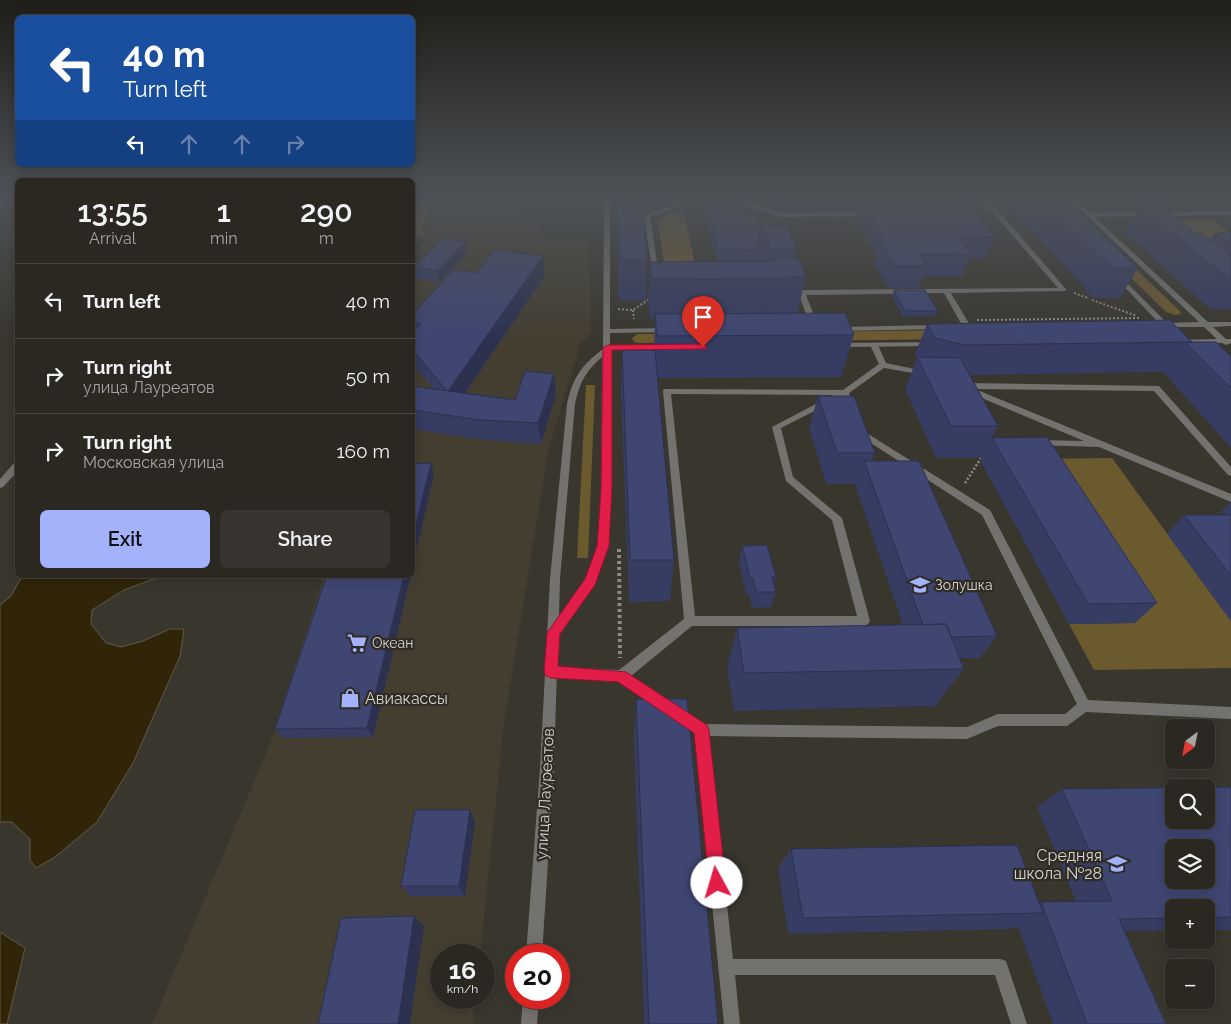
<!DOCTYPE html>
<html lang="en">
<head>
<meta charset="utf-8">
<style>
	:root { --surface:#2b2822; --page:#37342f; --text:#f1f3f6; --muted:#a6a6a5; --line:#474440; --accent:#a4b2fc }
	body { margin:0; font-family:Raleway,sans-serif; background:var(--page); color:var(--text); height:100vh; display:flex; flex-direction:column; font-size:19px; white-space:nowrap }
	* { box-sizing:border-box; margin:0 }
	p { font-size:16px; color:var(--muted) }
	.icon { flex:none; width:28px; height:28px; fill:none; stroke:currentColor; stroke-width:2; stroke-linecap:round; stroke-linejoin:round }
	.map { position:relative; flex:1; overflow:hidden }
	.panel { position:absolute; left:15px; top:178px; width:400px; height:400px; display:flex; flex-direction:column; background:var(--surface); border-radius:8px; box-shadow:0 2px 12px #0003,0 0 0 1px var(--line) }
	.panel>* { flex:none }
	.hud { position:absolute; left:15px; top:15px; width:400px; height:152px; border-radius:8px; box-shadow:0 2px 12px #0003,0 0 0 1px var(--line); background:#1a4fa0; color:#fff; overflow:hidden }
	.needle { width:32px; rotate:212deg }
	.tools { position:absolute; left:1165px; top:719px; display:grid; gap:10px }
	.tools a { display:grid; place-items:center; width:50px; height:50px; border-radius:8px; background:var(--surface); box-shadow:0 2px 12px #0003,0 0 0 1px var(--line); font-size:25px }
	.speed { position:absolute; left:430px; top:944px; display:flex; gap:10px; font-size:25px; font-weight:700; text-align:center }
	.speed>* { display:grid; place-content:center; width:65px; height:65px; border-radius:50%; background:var(--surface); box-shadow:0 2px 12px #0003,0 0 0 1px var(--line); line-height:1 }
	.speed small { font-size:12px; font-weight:400 }
	.speed .limit { border:8px solid #d22; background:#fff; color:#111 }
	.pin { position:absolute; display:grid; place-items:center; width:42px; height:42px; color:#fff; margin:-51px -21px; border-radius:50% 50% 50% 0; rotate:-45deg; box-shadow:0 0 5px #0007 }
	.pin .icon { rotate:45deg }
	.me { position:absolute; width:55px; margin:-28px; rotate:354deg; stroke-linejoin:round; filter:drop-shadow(0 0 4px #0008) }
	.turn { display:flex; align-items:center; gap:18px; height:105px; padding:0 25px; font-size:22px }
	.turn .icon { width:65px; height:65px; stroke-width:2.5 }
	.turn b { display:block; font-size:35px; line-height:42px }
	.lanes { display:flex; align-items:center; height:48px; padding:0 25px; background:#0003; justify-content:center; gap:25px; direction:ltr }
	.lanes .off { opacity:.35 }
	.eta { display:flex; justify-content:space-evenly; align-items:center; height:85px; text-align:center }
	.eta b { font-size:30px; font-weight:600; line-height:35px }
	.button { display:flex; gap:10px; margin-top:auto; padding:10px 25px }
	.button a { flex:1; height:58px; border-radius:8px; background:var(--accent); color:#111; font-size:20px; font-weight:600; line-height:58px; text-align:center }
	.button a+a { background:var(--page); color:var(--text) }
	ul { padding:0; list-style:none }
	li { display:flex; align-items:center; gap:15px; height:75px; padding:0 25px; border-top:1px solid var(--line) }
	li div { flex:1 }
	li b { display:block; font-size:19px }
	li em { font-style:normal }
	.map>svg:first-child { display:block }
	.built { fill:#443e31 }
	.green { fill:#6c5a2f }
	.water { fill:#302509; stroke:#625a45 }
	.lines { fill:none; stroke-linecap:round; stroke-linejoin:round }
	.path-far2 { stroke:#8d8b84; stroke-width:2; stroke-dasharray:2 2; stroke-linecap:butt }
	.path-far1 { stroke:#8d8b84; stroke-width:2.5; stroke-dasharray:2 2; stroke-linecap:butt }
	.path { stroke:#8d8b84; stroke-width:4; stroke-dasharray:3 3; stroke-linecap:butt }
	.service { fill:#73726e; fill-rule:evenodd }
	.tertiary { fill:#73726e; fill-rule:evenodd }
	.rail { stroke:#9a9791; stroke-width:2.5; stroke-dasharray:5.5 5.5; stroke-linecap:butt }
	.wall { fill:#363c62 }
	.shaded-wall { fill:#2c3150 }
	.building { fill:#3f4672; stroke:#2c3150; fill-rule:evenodd }
	.route { fill:#e11d48; stroke:#92132f }
	.labels { text-anchor:middle; dominant-baseline:central; stroke-width:4.5; stroke-linejoin:round; paint-order:stroke }
	.poi-label { font-size:14px; fill:#d7d5d0; stroke:#2f2b25; text-anchor:start }
	.near-poi-label { font-size:16px; fill:#d7d5d0; stroke:#2f2b25; text-anchor:start }
	.near-street-label { font-size:16px; fill:#d7d5d0; stroke:#2f2b25 }
</style>
</head>
<body>
<div class="map">
<svg width="1231" height="1024" viewBox="0 0 1231 1024">
	<rect width="100%" height="100%" fill="#39362e"/>
	<path class="built" d="M 433,197 L 524,197 L 522,209 L 540,216 L 543,238 L 588,238 L 591,332 L 580,345 L 549,448 L 504,722 L 480,955 L 441,955 L 441,998 L 476,998 L 473,1024 L 152,1024 L 270,744 L 324,575 L 412,575 L 413,277 L 424,237 L 422,226 Z"/>
	<path class="green" d="M 413,197 L 433,197 L 422,226 L 424,237 L 413,236 Z
		M 1049,197 L 1060,197 L 1180,311 L 1181,314 L 1176,315 L 1166,312 Z
		M 684,212 L 700,288 L 666,277 L 658,222 L 669,213 Z
		M 1212,220 L 1231,234 L 1207,241 L 1180,221 Z
		M 952,330 L 958,339 L 639,343 L 634,342 L 632,338 L 638,334 Z
		M 586,385 L 595,385 L 588,558 L 577,558 Z
		M 1112,458 L 1231,621 L 1231,668 L 1094,670 L 1069,624 L 1135,623 L 1034,459 Z"/>
	<path class="water" d="M 23,575 L 164,575 L 124,590 L 92,610 L 91,624 L 106,643 L 121,647 L 143,641 L 170,629 L 184,629 L 180,656 L 133,763 L 97,822 L 55,857 L 36,868 L 30,860 L 30,839 L 12,822 L 0,822 L 0,605 L 10,597 Z
		M 0,932 L 25,948 L 7,1024 L 0,1024 Z"/>
	<g class="lines">
		<path class="path-far2" d="M 1209,197 L 1221,200
			M 1074,293 L 1088,298
			M 1092,300 L 1137,316
			M 618,309 L 633,310 L 651,298
			M 633,310 L 634,319
			M 977,320 L 1141,318"/>
		<path class="path-far1" d="M 965,483 L 983,455"/>
		<path class="path" d="M 619,549 L 620,658"/>
		<path class="service" d="M 671,197 L 739,198 L 780,213 L 870,212 L 873,214 L 870,216 L 779,217 L 738,202 L 678,202 L 678,207 L 650,217 L 659,275 L 656,277 L 653,275 L 644,216 L 673,205 Z
			M 962,197 L 998,199 L 998,201 L 990,201 L 1066,289 L 1066,291 L 951,293 L 971,327 L 967,329 L 963,327 L 944,293 L 806,295 L 818,325 L 814,327 L 810,325 L 799,295 L 790,295 L 786,293 L 790,291 L 801,290 L 1058,288 L 983,201 L 965,199 Z
			M 1231,211 L 1231,215 L 1090,217 L 1087,215 L 1090,213 Z
			M 871,343 L 877,343 L 886,363 L 924,371 L 928,373 L 924,375 L 884,368 L 849,393 L 855,409 L 854,411 L 848,411 L 842,397 L 781,428 L 793,477 L 842,518 L 870,621 L 868,624 L 864,626 L 692,626 L 631,676 L 670,702 L 672,706 L 670,710 L 666,712 L 619,681 L 551,677 L 547,676 L 545,672 L 547,668 L 551,667 L 619,670 L 684,619 L 663,391 L 664,389 L 843,390 L 879,364 L 870,345 ZM 671,394 L 833,395 L 772,427 L 786,481 L 832,520 L 857,616 L 695,616 Z
			M 963,383 L 1159,386 L 1231,467 L 1231,476 L 1228,475 L 1154,391 L 975,389 L 1231,494 L 1231,502 L 1099,447 L 1036,445 L 1034,443 L 1036,441 L 1039,440 L 1084,441 L 965,391 L 959,386 Z
			M 860,429 L 990,510 L 1088,700 L 1231,707 L 1231,719 L 1086,712 L 1067,726 L 998,726 L 967,739 L 708,736 L 733,959 L 1000,959 L 1006,961 L 1027,1024 L 1011,1024 L 995,975 L 735,975 L 740,1024 L 724,1024 L 695,733 L 674,718 L 672,714 L 674,710 L 678,708 L 703,724 L 967,727 L 998,714 L 1065,714 L 1077,704 L 982,515 L 857,434 L 856,432 Z"/>
		<path class="tertiary" d="M 604,197 L 610,197 L 610,329 L 668,328 L 672,330 L 668,332 L 610,333 L 610,346 L 667,345 L 671,347 L 667,349 L 610,350 L 611,490 L 608,546 L 594,584 L 558,635 L 554,768 L 542,955 L 526,955 L 540,768 L 550,579 L 567,404 C 573,377 581,366 603,349 ZM 602,357 L 601,490 L 598,546 L 585,579 L 559,616 L 560,579 L 575,404 C 580,382 585,372 602,357 Z
			M 1067,197 L 1073,197 L 1208,322 L 1231,322 L 1231,326 L 1213,327 L 1226,339 L 1231,339 L 1231,343 L 1226,345 L 1222,343 L 1176,344 L 1175,342 L 1179,340 L 1217,339 L 1204,327 L 1171,327 L 1167,329 L 1159,327 L 1159,323 L 1116,278 L 1116,276 L 1120,276 L 1167,323 L 1199,322 Z
			M 938,325 L 941,325 L 941,329 L 837,331 L 833,329 L 837,327 Z
			M 932,342 L 935,342 L 935,346 L 839,347 L 835,345 L 839,343 Z
			M 18,461 L 18,471 L 3,487 L 0,488 L 0,479 L 15,462 Z
			M 523,998 L 539,998 L 537,1024 L 521,1024 Z"/>
		<path class="rail" d="M 0,206 L 9,197"/>
	</g>
	<path class="wall" d="M 616,197 L 665,197 L 664,206 L 642,206 L 647,260 L 646,301 L 619,301 Z
		M 704,197 L 739,197 L 745,216 L 761,228 L 761,225 L 796,248 L 794,258 L 806,276 L 797,314 L 854,335 L 841,377 L 657,378 L 674,560 L 670,601 L 629,602 L 621,393 L 622,350 L 654,350 L 655,319 L 650,319 L 648,301 L 650,262 L 716,262 L 703,206 Z
		M 771,197 L 962,197 L 995,236 L 986,258 L 969,258 L 962,276 L 923,276 L 919,288 L 888,288 L 874,264 L 877,256 L 856,218 L 858,210 L 777,210 Z
		M 1010,197 L 1063,197 L 1138,268 L 1120,298 L 1093,298 L 1007,203 Z
		M 1140,206 L 1211,240 L 1215,233 L 1231,232 L 1231,310 L 1210,309 L 1125,232 Z
		M 465,242 L 467,252 L 439,282 L 416,278 L 414,267 Z
		M 543,256 L 545,275 L 465,393 L 515,400 L 554,374 L 556,394 L 541,444 L 484,440 L 412,429 L 412,386 L 434,389 L 412,363 L 412,315 L 476,273 Z
		M 894,290 L 938,311 L 936,316 L 903,317 L 892,296 Z
		M 927,324 L 1192,342 L 1231,356 L 1231,448 L 1163,372 L 970,375 L 998,426 L 981,458 L 936,458 L 905,389 L 917,358 L 915,354 Z
		M 818,396 L 875,453 L 872,461 L 997,636 L 980,658 L 959,658 L 964,669 L 935,706 L 734,711 L 727,668 L 737,628 L 903,625 L 855,484 L 826,484 L 809,428 Z
		M 992,438 L 1157,603 L 1135,623 L 1069,624 L 980,460 Z
		M 1231,502 L 1231,621 L 1167,534 L 1184,515 L 1224,515 L 1221,512 Z
		M 742,546 L 776,577 L 774,584 L 776,592 L 771,607 L 752,608 L 749,594 L 746,594 L 739,562 Z
		M 327,575 L 411,575 L 373,737 L 283,738 L 275,729 Z
		M 636,699 L 718,1024 L 644,1024 L 634,736 Z
		M 1231,787 L 1231,930 L 1206,930 L 1206,908 L 1174,908 L 1174,930 L 1125,931 L 1166,1024 L 1053,1024 L 1018,926 L 1011,929 L 788,934 L 778,868 L 791,849 L 1039,903 L 1041,902 L 1076,902 L 1037,807 L 1062,789 Z
		M 470,810 L 475,822 L 465,896 L 410,896 L 401,886 Z"/>
	<path class="shaded-wall" d="M 465,242 L 467,252 L 439,282 L 437,271 Z
		M 543,256 L 545,275 L 453,411 L 448,391 Z
		M 554,374 L 556,394 L 541,444 L 538,423 Z
		M 431,463 L 434,475 L 412,568 L 412,541 Z
		M 404,575 L 411,575 L 373,737 L 367,728 Z
		M 470,810 L 475,822 L 465,896 L 459,886 Z
		M 414,916 L 424,927 L 410,1024 L 398,1024 Z"/>
	<path class="building" d="M 617,197 L 641,197 L 647,260 L 620,260 Z
		M 706,197 L 739,197 L 745,216 L 756,215 L 761,228 L 757,249 L 719,250 Z
		M 894,197 L 962,197 L 995,236 L 958,237 L 971,254 L 920,255 L 927,266 L 895,266 L 881,242 L 888,242 L 861,198 Z
		M 1040,197 L 1063,197 L 1138,268 L 1111,268 Z
		M 1149,197 L 1150,197 L 1196,233 L 1202,233 L 1231,255 L 1231,281 L 1140,206 Z
		M 761,225 L 786,225 L 796,248 L 771,249 Z
		M 1231,232 L 1231,245 L 1215,233 Z
		M 443,238 L 465,242 L 437,271 L 414,267 Z
		M 495,250 L 543,256 L 448,391 L 515,400 L 525,371 L 554,374 L 538,423 L 480,420 L 412,410 L 412,386 L 447,391 L 412,349 L 412,333 L 421,324 L 412,322 L 412,315 L 453,270 L 476,273 Z
		M 774,258 L 798,258 L 806,276 L 790,277 L 791,278 L 651,279 L 650,262 L 775,261 Z
		M 894,290 L 925,290 L 938,311 L 905,311 Z
		M 845,313 L 854,335 L 657,336 L 655,314 Z
		M 1170,320 L 1192,342 L 1186,342 L 1216,342 L 1231,356 L 1231,388 L 1185,342 L 965,345 L 935,338 L 927,324 Z
		M 622,350 L 655,350 L 674,560 L 630,560 Z
		M 917,357 L 960,358 L 998,426 L 951,426 Z
		M 818,396 L 854,396 L 875,453 L 837,453 Z
		M 1047,437 L 1157,603 L 1088,604 L 992,438 Z
		M 864,461 L 919,461 L 997,636 L 951,637 L 946,624 L 923,625 Z
		M 431,463 L 412,541 L 412,464 Z
		M 1184,515 L 1231,515 L 1231,576 Z
		M 767,545 L 776,577 L 772,577 L 776,592 L 756,592 L 753,578 L 750,578 L 742,546 Z
		M 327,575 L 404,575 L 367,728 L 275,729 Z
		M 946,624 L 964,669 L 744,673 L 737,628 Z
		M 636,699 L 687,699 L 718,1024 L 649,1024 Z
		M 1231,787 L 1231,917 L 1206,918 L 1206,908 L 1174,908 L 1174,918 L 1119,919 L 1166,1024 L 1087,1024 L 1041,902 L 1112,901 L 1062,789 ZM 1174,788 L 1206,788 L 1206,820 L 1174,820 ZM 1174,848 L 1206,848 L 1206,880 L 1174,880 Z
		M 415,810 L 470,810 L 459,886 L 401,886 Z
		M 1017,845 L 1043,913 L 803,918 L 791,849 Z
		M 414,916 L 398,1024 L 318,1024 L 341,918 Z"/>
	<linearGradient id="sky" x2="0" y2="1"><stop stop-color="#1f1e19"/><stop offset="0.58" stop-color="#4e5257"/><stop offset="1" stop-color="#4e5257" stop-opacity="0"/></linearGradient>
	<rect width="1231" height="340" fill="url(#sky)"/>
	<path class="route" d="M 703,344 L 707,347 L 706,349 L 612,350 L 612,490 L 609,546 L 595,585 L 560,634 L 558,666 L 626,672 L 707,725 L 709,730 L 726,883 L 723,889 L 717,891 L 711,889 L 709,883 L 694,733 L 618,682 L 551,678 L 546,676 L 544,672 L 547,633 L 585,579 L 597,546 L 601,490 L 603,348 L 608,345 Z"/>
	<defs>
		<symbol id="school-bare" viewBox="-9 -9 18 18"><path d="M0-5L7-2L0 1L-7-2ZM-4 1L0 2.5L4 1V4Q0 6-4 4Z" fill="#a4b2fc" stroke="#2f2b25" stroke-width="2.5" paint-order="stroke"/></symbol>
		<symbol id="supermarket-bare" viewBox="-9 -9 18 18"><path d="M-6-5.5h2.5l.6 2H6L4.5 2H-2.5L-4.4-4H-6ZM-1.5 3.2a1.3 1.3 0 1 0 .1 0ZM3 3.2a1.3 1.3 0 1 0 .1 0Z" fill="#a4b2fc" stroke="#2f2b25" stroke-width="2.5" paint-order="stroke"/></symbol>
		<symbol id="shop-bare" viewBox="-9 -9 18 18"><path d="M-5-2.5h2.3a2.7 3.5 0 0 1 5.4 0H5L5.5 6h-11ZM-1.5-2.5h3a1.5 2.3 0 0 0-3 0Z" fill="#a4b2fc" stroke="#2f2b25" stroke-width="2.5" paint-order="stroke"/></symbol>
	</defs>
	<g fill-rule="evenodd">
		<use href="#school-bare" x="906" y="571" width="28" height="28"/>
		<use href="#supermarket-bare" x="343" y="629" width="28" height="28"/>
		<use href="#shop-bare" x="336" y="684" width="28" height="28"/>
		<use href="#school-bare" x="1103" y="850" width="28" height="28"/>
	</g>
	<g class="labels">
		<g class="poi-label">
			<text x="935" y="585">Золушка</text>
			<text x="372" y="643">Океан</text>
		</g>
		<g class="near-poi-label">
			<text x="365" y="698">Авиакассы</text>
			<text x="1102" y="855" text-anchor="end">Средняя<tspan x="1102" dy="18">школа №28</tspan></text>
		</g>
		<g class="near-street-label">
			<text transform="translate(545 794) rotate(-87)">улица Лауреатов</text>
		</g>
	</g>
</svg>
<div class="tools">
<a><svg class="needle" viewBox="-14 -14 28 28"><path d="M0-13l5 13h-10z" fill="#e53935"/><path d="M0 13l5-13h-10z" fill="#a6a6a5"/></svg></a>
<a><svg class="icon" aria-label="search" viewBox="0 0 24 24"><circle cx="10" cy="10" r="6"/><path d="M15 15l6 6"/></svg></a>
<a><svg class="icon" aria-label="layers" viewBox="0 0 24 24"><path d="M12 4l9 5-9 5-9-5zM3 14l9 5 9-5"/></svg></a>
<a>+</a>
<a>−</a>
</div>
<div class="speed"><div>16<small>km/h</small></div><div class="limit">20</div></div>
<div class="pin" style="left:703px;top:347px;background:#d93025"><svg class="icon" aria-label="arrive" viewBox="0 0 24 24"><path d="M6 21V4h12l-3 4 3 4H6"/></svg></div>
<svg class="me" style="left:717px;top:883px" viewBox="-20 -20 40 40"><circle r="19" fill="#fff"/><path d="M0-13L10 11 0 6-10 11z" fill="#e11d48"/></svg>
<div class="hud">
<div class="turn"><svg class="icon" aria-label="left" viewBox="0 0 24 24"><path d="M17 20v-9H6M10 6l-5 5 5 5"/></svg><div><b>40 m</b>Turn left</div></div>
<div class="lanes"><svg class="icon" aria-label="left" viewBox="0 0 24 24"><path d="M17 20v-9H6M10 6l-5 5 5 5"/></svg><svg class="icon off" aria-label="ahead" viewBox="0 0 24 24"><path d="M12 20V5M6 11l6-6 6 6"/></svg><svg class="icon off" aria-label="ahead" viewBox="0 0 24 24"><path d="M12 20V5M6 11l6-6 6 6"/></svg><svg class="icon off" aria-label="right" viewBox="0 0 24 24"><path d="M7 20v-9h11M14 6l5 5-5 5"/></svg></div>
</div>
<section class="panel">
<div class="eta">
<div><b>13:55</b><p>Arrival</p></div>
<div><b>1</b><p>min</p></div>
<div><b>290</b><p>m</p></div>
</div>
<ul>
<li><svg class="icon" aria-label="left" viewBox="0 0 24 24"><path d="M17 20v-9H6M10 6l-5 5 5 5"/></svg><div><b>Turn left</b></div><em>40 m</em></li>
<li><svg class="icon" aria-label="right" viewBox="0 0 24 24"><path d="M7 20v-9h11M14 6l5 5-5 5"/></svg><div><b>Turn right</b><p>улица Лауреатов</p></div><em>50 m</em></li>
<li><svg class="icon" aria-label="right" viewBox="0 0 24 24"><path d="M7 20v-9h11M14 6l5 5-5 5"/></svg><div><b>Turn right</b><p>Московская улица</p></div><em>160 m</em></li>
</ul>
<div class="button"><a>Exit</a><a>Share</a></div>
</section>
</div>
</body>
</html>
